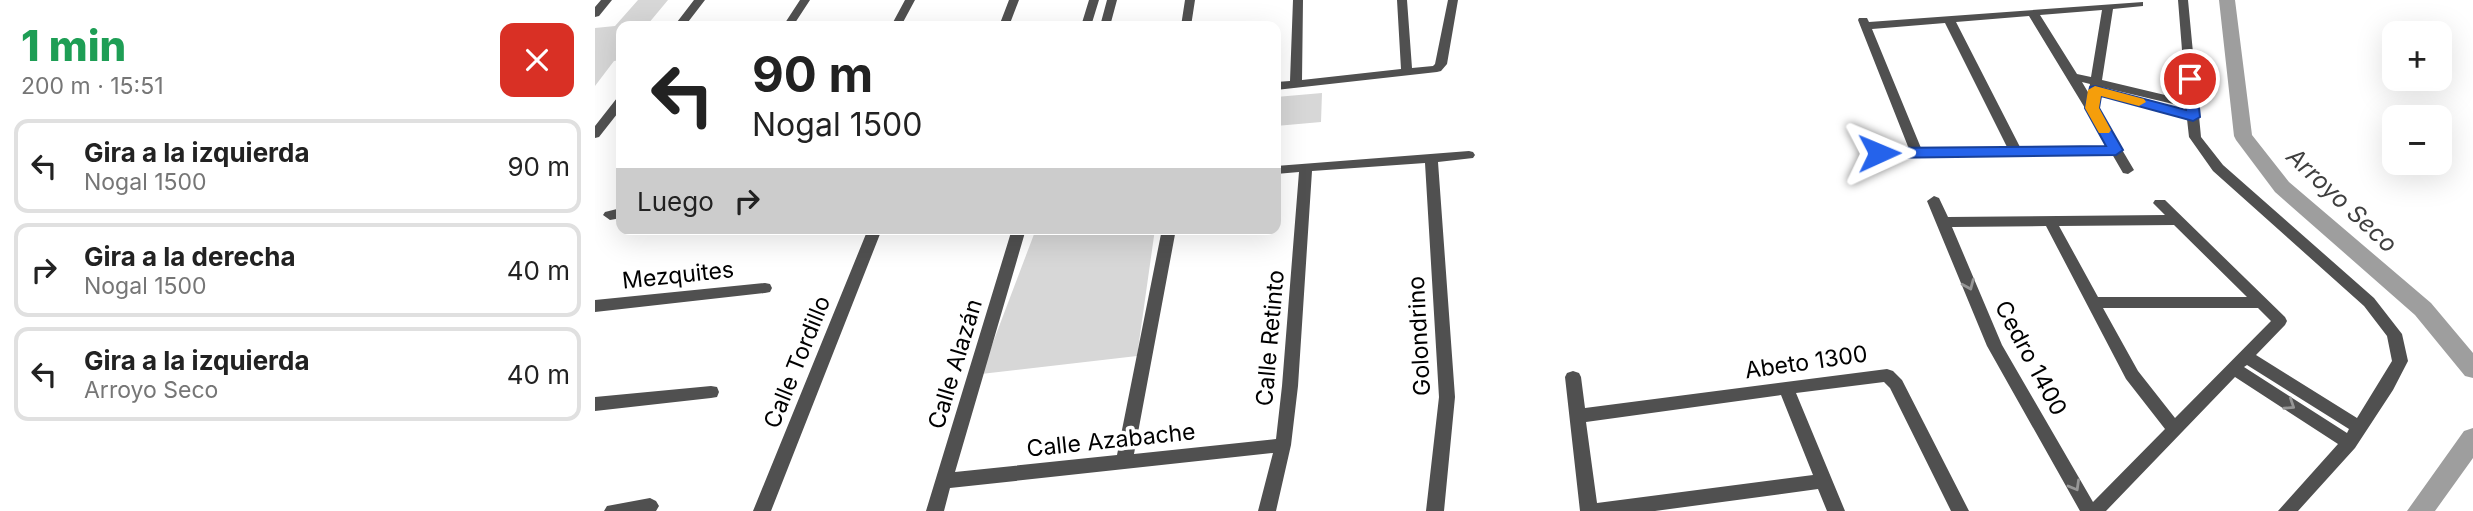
<!DOCTYPE html>
<html lang="es">
<head>
<meta charset="utf-8">
<style>
	:root { --surface:#fff; --page:#f6f6f6; --text:#222; --muted:#767676; --line:#e0e0e0 }
	body { margin:0; font-family:Inter,sans-serif; background:var(--page); color:var(--text); height:100vh; display:flex; flex-direction:column; font-size:26px; white-space:nowrap }
	* { box-sizing:border-box; margin:0 }
	p { font-size:23px; color:var(--muted) }
	.icon { flex:none; width:38px; height:38px; fill:none; stroke:currentColor; stroke-width:2; stroke-linecap:round; stroke-linejoin:round }
	.map { position:relative; flex:1; overflow:hidden }
	.sheet { display:flex; flex-direction:column; background:var(--surface); width:595px }
	.sheet>* { flex:none }
	.banner { position:absolute; left:21px; top:21px; width:665px; height:214px; border-radius:14px; box-shadow:0 7px 28px #0002; background:#fff; color:var(--text); overflow:hidden }
	.controls { position:absolute; left:1787px; top:21px; display:grid; gap:14px }
	.controls a { display:grid; place-items:center; width:70px; height:70px; border-radius:14px; background:var(--surface); box-shadow:0 7px 28px #0002; font-size:35px }
	.pin { position:absolute; display:grid; place-items:center; width:60px; height:60px; color:#fff; margin:-30px; border:4px solid #fff; border-radius:50%; box-shadow:0 2px 7px #0007 }
	.me { position:absolute; width:77px; margin:-38px; rotate:89deg; stroke-linejoin:round; filter:drop-shadow(0 0 5px #0008) }
	.turn { display:flex; align-items:center; gap:24px; height:147px; padding:0 21px; font-size:32px }
	.turn .icon { width:91px; height:91px; stroke-width:2.5 }
	.turn b { display:block; font-size:49px; line-height:60px }
	.then { display:flex; align-items:center; height:66px; padding:0 21px; background:#0003; gap:14px; font-size:26px }
	.round { display:grid; place-items:center; flex:none; width:74px; height:74px; border-radius:14px; background:var(--page) }
	.summary { display:flex; align-items:center; justify-content:space-between; height:119px; padding:0 21px }
	h1 { font-size:42px; font-weight:800; line-height:52px; color:#1e9e55 }
	ul { padding:0; list-style:none }
	li { display:flex; align-items:center; gap:21px; height:94px; margin:0 14px 10px; padding:0 7px; border:4px solid var(--line); border-radius:14px }
	li div { flex:1 }
	li b { display:block; font-size:26px }
	li em { font-style:normal }
	main { display:flex; flex:1; min-height:0 }
	.map>svg:first-child { display:block }
	.green { fill:#d7d7d7 }
	.lines { fill:none; stroke-linecap:round; stroke-linejoin:round }
	.canal { fill:#9e9e9e; fill-rule:evenodd }
	.street { fill:#505050; fill-rule:evenodd }
	.oneway { stroke:#969696 }
	.route { fill:#2563eb; stroke:#184099; stroke-width:2 }
	.slow { fill:#f59e0b }
	.labels { text-anchor:middle; dominant-baseline:central; stroke-width:7; stroke-linejoin:round; paint-order:stroke }
	.street-label { font-size:23px; fill:#000; stroke:#fff }
	.water-label { font-size:24px; font-style:italic; fill:#3f3f3f; stroke:#fff }
</style>
</head>
<body>
<main>
<section class="sheet">
<div class="summary"><div><h1>1 min</h1><p>200 m · 15:51</p></div><a class="round" style="background:#d93025;color:#fff"><svg class="icon" aria-label="close" viewBox="0 0 24 24"><path d="M6 6l12 12M18 6L6 18"/></svg></a></div>
<ul>
<li><svg class="icon" aria-label="left" viewBox="0 0 24 24"><path d="M17 20v-9H6M10 6l-5 5 5 5"/></svg><div><b>Gira a la izquierda</b><p>Nogal 1500</p></div><em>90 m</em></li>
<li><svg class="icon" aria-label="right" viewBox="0 0 24 24"><path d="M7 20v-9h11M14 6l5 5-5 5"/></svg><div><b>Gira a la derecha</b><p>Nogal 1500</p></div><em>40 m</em></li>
<li><svg class="icon" aria-label="left" viewBox="0 0 24 24"><path d="M17 20v-9H6M10 6l-5 5 5 5"/></svg><div><b>Gira a la izquierda</b><p>Arroyo Seco</p></div><em>40 m</em></li>
</ul>
</section>
<div class="map">
<svg width="1878" height="511" viewBox="0 0 1878 511">
	<rect width="100%" height="100%" fill="#fff"/>
	<path class="green" d="M 43,0 L 73,0 L 53,24 L 78,23 L 76,26 L 26,26 L 26,60 L 19,61 L 0,86 L 0,28 L 20,26 Z
		M 727,93 L 726,122 L 681,126 L 681,97 Z
		M 441,229 L 560,229 L 542,356 L 386,374 Z"/>
	<g class="lines">
		<path class="canal" d="M 1624,0 L 1640,0 L 1657,135 L 1694,182 L 1836,303 L 1878,353 L 1878,378 L 1870,376 L 1820,315 L 1680,192 L 1641,140 L 1639,136 Z
			M 1878,428 L 1878,458 L 1840,511 L 1812,511 L 1869,431 Z"/>
		<path class="street" d="M 6,0 L 17,0 L 4,16 L 0,17 L 0,7 Z
			M 99,0 L 110,0 L 90,26 L 79,26 Z
			M 205,0 L 215,0 L 198,26 L 188,26 Z
			M 310,0 L 320,0 L 306,26 L 296,26 Z
			M 414,0 L 424,0 L 414,26 L 404,26 Z
			M 494,0 L 504,0 L 496,26 L 486,26 Z
			M 512,0 L 522,0 L 515,26 L 505,26 Z
			M 590,0 L 600,0 L 596,26 L 586,26 Z
			M 698,0 L 708,0 L 707,80 L 806,69 L 802,0 L 812,0 L 817,68 L 838,66 L 840,64 L 853,0 L 863,0 L 852,64 L 846,71 L 842,72 L 681,90 L 681,82 L 695,81 Z
			M 1583,0 L 1593,0 L 1606,137 L 1628,165 L 1779,298 L 1807,334 L 1813,361 L 1798,390 L 1760,448 L 1703,511 L 1683,511 L 1743,444 L 1640,377 L 1511,511 L 1485,511 L 1392,346 L 1332,201 L 1339,196 L 1344,198 L 1353,217 L 1570,215 L 1558,203 L 1560,200 L 1570,200 L 1690,317 L 1692,321 L 1690,325 L 1661,355 L 1762,418 L 1797,361 L 1792,336 L 1769,306 L 1618,171 L 1594,137 L 1592,119 L 1546,106 L 1544,103 L 1550,99 L 1592,111 L 1591,107 L 1506,87 L 1504,92 L 1500,93 L 1494,89 L 1495,84 L 1487,82 L 1539,170 L 1533,174 L 1528,173 L 1517,154 L 1284,157 L 1278,153 L 1284,149 L 1314,149 L 1263,20 L 1264,18 L 1272,18 L 1274,22 L 1548,2 L 1548,6 L 1518,9 L 1507,80 L 1591,100 ZM 1507,10 L 1496,77 L 1482,74 L 1445,15 ZM 1434,16 L 1513,146 L 1425,147 L 1361,22 ZM 1350,23 L 1412,147 L 1326,148 L 1277,29 ZM 1579,225 L 1652,297 L 1503,297 L 1464,226 ZM 1451,226 L 1531,379 L 1570,429 L 1498,502 L 1407,345 L 1357,227 ZM 1508,308 L 1663,308 L 1676,321 L 1580,418 L 1543,371 ZM 1652,365 L 1754,429 L 1752,433 L 1649,367 Z
			M 26,97 L 26,109 L 4,137 L 0,138 L 0,126 L 22,98 Z
			M 874,151 L 878,152 L 880,155 L 878,158 L 843,162 L 860,397 L 849,511 L 831,511 L 844,397 L 830,163 L 717,171 L 703,386 L 696,445 L 681,511 L 663,511 L 678,453 L 355,488 L 349,511 L 331,511 L 417,229 L 431,229 L 360,472 L 522,455 L 567,229 L 581,229 L 539,454 L 681,439 L 687,386 L 704,172 L 681,174 L 681,166 Z
			M 26,208 L 26,218 L 15,220 L 8,215 L 10,212 Z
			M 273,229 L 287,229 L 176,511 L 158,511 Z
			M 170,283 L 175,284 L 177,288 L 175,292 L 170,293 L 0,312 L 0,300 Z
			M 1292,369 L 1298,371 L 1307,380 L 1374,511 L 1356,511 L 1295,388 L 1289,382 L 1201,393 L 1250,511 L 1232,511 L 1223,489 L 1060,511 L 985,511 L 970,377 L 972,373 L 978,371 L 984,373 L 986,377 L 990,408 ZM 1186,395 L 1218,475 L 1002,503 L 991,422 Z
			M 116,386 L 122,387 L 124,392 L 122,397 L 116,398 L 0,411 L 0,397 Z
			M 55,498 L 61,501 L 64,506 L 61,511 L 9,511 L 12,506 Z"/>
	</g>
	<defs><path id="oneway-chevron" d="M-2-3.5L2.5 0L-2 3.5" fill="none" stroke-width="1.6" stroke-linecap="round" stroke-linejoin="round" transform="scale(1.75)"/></defs>
	<g class="oneway">
		<use href="#oneway-chevron" transform="translate(1374 285) rotate(67)"/>
		<use href="#oneway-chevron" transform="translate(1695 405) rotate(33)"/>
		<use href="#oneway-chevron" transform="translate(1480 486) rotate(60)"/>
	</g>
	<path class="route" d="M 1595,75 L 1601,79 L 1605,117 L 1598,121 L 1506,96 L 1504,108 L 1528,150 L 1521,155 L 1284,158 L 1277,153 L 1284,148 L 1511,146 L 1490,108 L 1495,87 L 1500,86 L 1591,110 L 1588,79 Z"/>
	<path class="slow" d="M 1500,86 L 1549,99 L 1551,102 L 1544,106 L 1506,96 L 1504,108 L 1516,130 L 1514,133 L 1504,133 L 1490,108 L 1493,90 Z"/>
	<g class="labels">
		<g class="street-label">
			<text transform="translate(83 275) rotate(-6)">Mezquites</text>
			<text transform="translate(824 336) rotate(-93)">Golondrino</text>
			<text transform="translate(675 338) rotate(-85)">Calle Retinto</text>
			<text transform="translate(1436 358) rotate(62)">Cedro 1400</text>
			<text transform="translate(202 362) rotate(-68)">Calle Tordillo</text>
			<text transform="translate(1211 362) rotate(-8)">Abeto 1300</text>
			<text transform="translate(360 364) rotate(-73)">Calle Alazán</text>
			<text transform="translate(516 440) rotate(-6)">Calle Azabache</text>
		</g>
		<g class="water-label">
			<text transform="translate(1747 200) rotate(43)">Arroyo Seco</text>
		</g>
	</g>
</svg>
<div class="controls">
<a>+</a>
<a>−</a>
</div>
<div class="pin" style="left:1595px;top:79px;background:#d93025"><svg class="icon" aria-label="arrive" viewBox="0 0 24 24"><path d="M6 21V4h12l-3 4 3 4H6"/></svg></div>
<svg class="me" style="left:1284px;top:153px" viewBox="-20 -20 40 40"><path d="M0-17L14 15 0 8-14 15z" fill="#2563eb" stroke="#fff" stroke-width="4"/></svg>
<div class="banner">
<div class="turn"><svg class="icon" aria-label="left" viewBox="0 0 24 24"><path d="M17 20v-9H6M10 6l-5 5 5 5"/></svg><div><b>90 m</b>Nogal 1500</div></div>
<div class="then">Luego<svg class="icon" aria-label="right" viewBox="0 0 24 24"><path d="M7 20v-9h11M14 6l5 5-5 5"/></svg></div>
</div>
</div>
</main>
</body>
</html>
